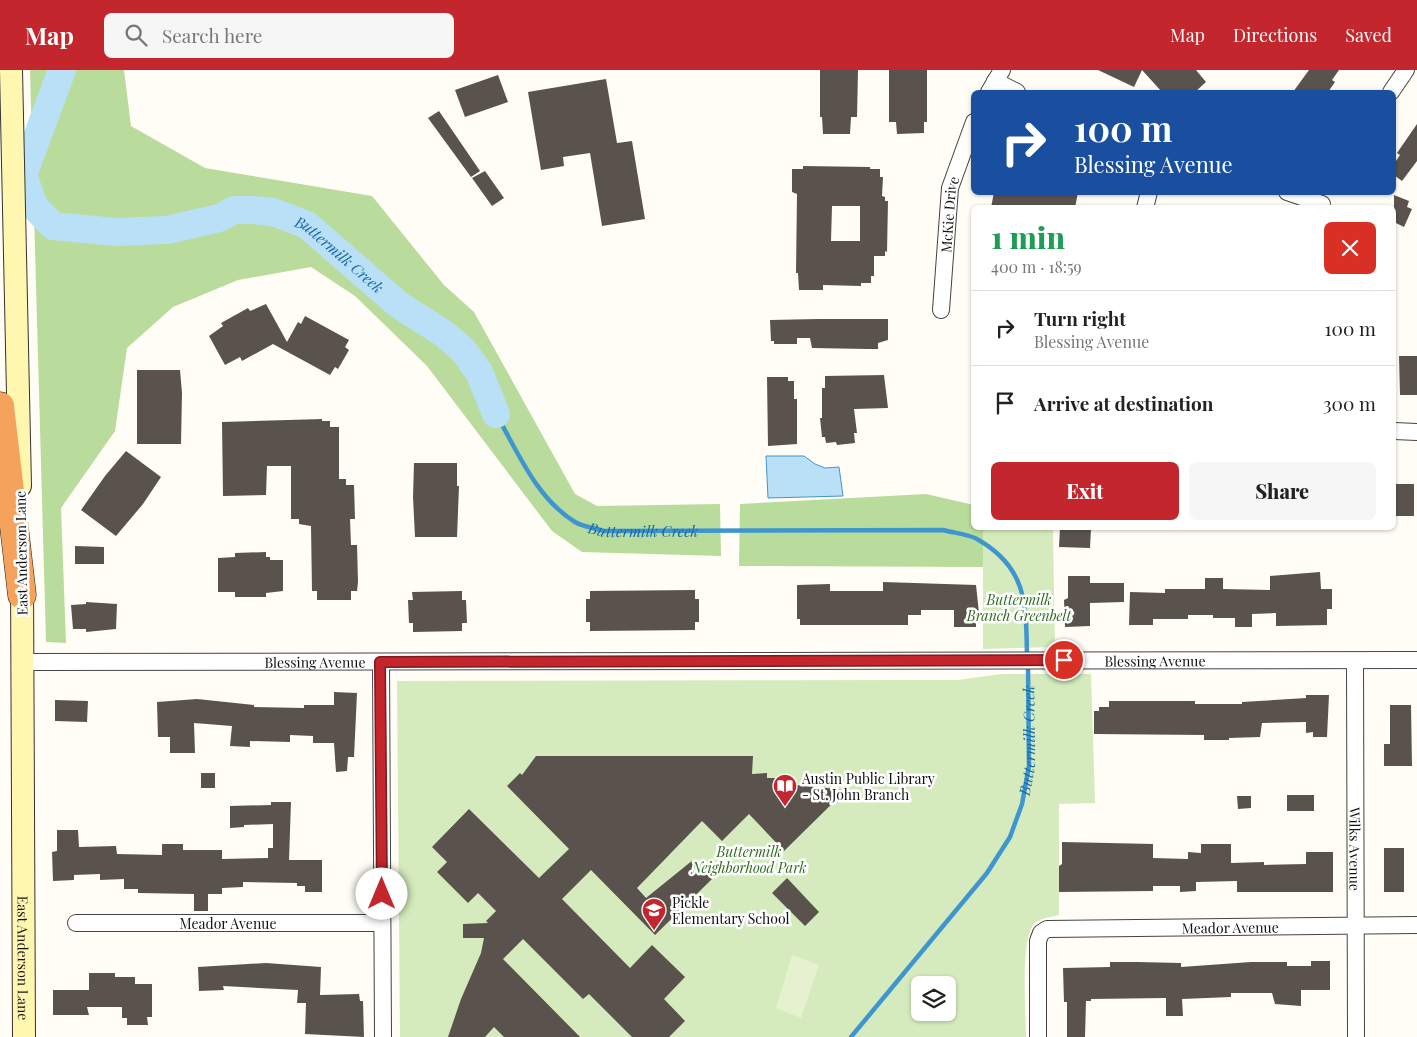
<!DOCTYPE html>
<html lang="en">
<head>
<meta charset="utf-8">
<style>
	:root { --surface:#fff; --page:#f6f6f6; --text:#222; --muted:#767676; --line:#e0e0e0; --accent:#c4262e }
	body { margin:0; font-family:"Playfair Display",serif; background:var(--page); color:var(--text); height:100vh; display:flex; flex-direction:column; font-size:19px; white-space:nowrap }
	* { box-sizing:border-box; margin:0 }
	p { font-size:16px; color:var(--muted) }
	.icon { flex:none; width:28px; height:28px; fill:none; stroke:currentColor; stroke-width:2; stroke-linecap:round; stroke-linejoin:round }
	.map { position:relative; flex:1; overflow:hidden }
	.side { position:absolute; left:971px; top:135px; width:425px; height:325px; display:flex; flex-direction:column; background:var(--surface); border-radius:8px; box-shadow:0 1px 4px #0004 }
	.side>* { flex:none }
	.banner { position:absolute; left:971px; top:20px; width:425px; height:105px; border-radius:8px; box-shadow:0 1px 4px #0004; background:#1a4fa0; color:#fff; overflow:hidden }
	.controls { position:absolute; left:911px; top:906px; display:grid; gap:10px }
	.controls a { display:grid; place-items:center; width:45px; height:45px; border-radius:8px; background:var(--surface); box-shadow:0 1px 4px #0004; font-size:25px }
	.pin { position:absolute; display:grid; place-items:center; width:42px; height:42px; color:#fff; margin:-21px; border:2px solid #fff; border-radius:50%; box-shadow:0 1px 5px #0007 }
	.me { position:absolute; width:55px; margin:-28px; rotate:0deg; stroke-linejoin:round; filter:drop-shadow(0 0 4px #0008) }
	.turn { display:flex; align-items:center; gap:18px; height:105px; padding:0 20px; font-size:22px }
	.turn .icon { width:65px; height:65px; stroke-width:2.5 }
	.turn b { display:block; font-size:35px; line-height:42px }
	.round { display:grid; place-items:center; flex:none; width:52px; height:52px; border-radius:8px; background:var(--page) }
	.summary { display:flex; align-items:center; justify-content:space-between; height:85px; padding:0 20px }
	h1 { font-size:30px; font-weight:800; line-height:38px; color:#1e9e55 }
	.action { display:flex; gap:10px; margin-top:auto; padding:10px 20px }
	.action a { flex:1; height:58px; border-radius:8px; background:var(--accent); color:#fff; font-size:20px; font-weight:800; line-height:58px; text-align:center }
	.action a+a { background:var(--page); color:var(--text) }
	ul { padding:0; list-style:none }
	li { display:flex; align-items:center; gap:15px; height:75px; padding:0 20px; border-top:1px solid var(--line) }
	li div { flex:1 }
	li b { display:block; font-size:19px }
	li em { font-style:normal }
	header { display:flex; align-items:center; gap:30px; box-sizing:border-box; height:70px; padding:0 25px; background:var(--accent); color:#fff }
	header strong { font-size:24px }
	nav { display:flex; gap:28px; margin-inline-start:auto; font-size:18px }
	.search { width:350px; height:45px; background:var(--page); display:flex; align-items:center; gap:12px; box-sizing:border-box; padding:0 18px; border-radius:8px; color:var(--muted); font-size:19px }
	.map>svg:first-child { display:block }
	.green { fill:#d5ebbd; fill-rule:evenodd }
	.forest { fill:#b9dc9c }
	.pitch { fill:#e6f2cf }
	.water { fill:#b9e0f7; stroke:#3f96cf }
	.lines { fill:none; stroke-linecap:round; stroke-linejoin:round }
	.stream { stroke:#3f96cf; stroke-width:4.5 }
	.river { stroke:#b9e0f7; stroke-width:28 }
	.building { fill:#5a524d; fill-rule:evenodd }
	.minor-casing { stroke:#444; stroke-width:18 }
	.secondary-casing { stroke:#333; stroke-width:24 }
	.motorway-casing { stroke:#222; stroke-width:29 }
	.minor { stroke:#fff; stroke-width:16 }
	.secondary { stroke:#fff6b0; stroke-width:22 }
	.motorway { stroke:#f5a25d; stroke-width:28 }
	.route-casing { stroke:#7f191e; stroke-width:12 }
	.route { stroke:#c4262e; stroke-width:9 }
	.labels { text-anchor:middle; dominant-baseline:central; stroke-width:5; stroke-linejoin:round; paint-order:stroke }
	.street-label { font-size:14px; fill:#111; stroke:#fff }
	.park-label { font-size:14px; font-style:italic; fill:#2f6b1f; stroke:#fff }
	.poi-label { font-size:14px; fill:#111; stroke:#fff; text-anchor:start }
	.water-label { font-size:15px; font-style:italic; fill:#1768a6; stroke:#fff }
</style>
</head>
<body>
<header>
<strong>Map</strong>
<div class="search"><svg class="icon" aria-label="search" viewBox="0 0 24 24"><circle cx="10" cy="10" r="6"/><path d="M15 15l6 6"/></svg>Search here</div>
<nav><a>Map</a><a>Directions</a><a>Saved</a></nav>
</header>
<div class="map">
<svg width="1417" height="967" viewBox="0 0 1417 967">
	<rect width="100%" height="100%" fill="#fffdf5"/>
	<path class="green" d="M 983,460 L 1053,460 L 1055,577 L 983,579 Z
		M 1001,604 L 1091,604 L 1095,733 L 1059,734 L 1059,845 C 1051,847 1040,848 1034,854 C 1020,869 1026,944 1026,967 L 400,967 L 397,611 L 958,610 ZM 920,915 L 948,915 L 948,942 L 920,942 Z"/>
	<path class="forest" d="M 30,0 L 124,0 L 131,56 L 205,98 L 372,126 L 444,215 L 474,242 L 575,424 L 597,436 L 720,434 L 721,486 L 582,482 L 552,461 L 427,296 L 355,226 L 311,197 L 238,210 L 173,237 L 127,278 L 115,361 L 61,438 L 66,573 L 46,572 Z
		M 926,424 L 974,435 L 974,458 L 1016,458 L 1016,460 L 983,460 L 983,497 L 739,496 L 740,434 Z"/>
	<path class="pitch" d="M 792,885 L 819,895 L 801,948 L 776,938 Z"/>
	<path class="water" d="M 766,386 L 804,386 L 815,394 L 825,398 L 839,397 L 843,426 L 768,428 Z"/>
	<g class="lines">
		<g class="stream">
			<path id="s1" d="M 496,344 C 518,382 536,428 575,452 C 583,457 595,458 604,461 L 943,460 C 954,463 968,464 977,469 C 1028,498 1026,535 1027,587"/>
			<path id="s2" d="M 851,967 L 987,803 L 1010,767 L 1022,734 L 1029,696 L 1028,594"/>
		</g>
		<path class="river" id="s3" d="M 62,0 L 23,105 L 34,136 L 53,156 L 116,162 L 167,160 L 219,148 L 234,140 L 253,140 L 273,142 L 307,155 L 399,235 L 443,263 L 463,280 L 479,302 L 496,344"/>
	</g>
	<path class="building" d="M 820,0 L 858,0 L 857,47 L 851,47 L 850,64 L 823,64 L 822,47 L 820,47 Z
		M 889,0 L 927,0 L 927,52 L 924,52 L 924,63 L 897,64 L 896,52 L 889,52 Z
		M 1098,0 L 1196,0 L 1206,12 L 1195,22 L 1162,22 L 1142,0 L 1134,17 Z
		M 1309,0 L 1339,0 L 1332,10 L 1335,12 L 1328,22 L 1293,22 Z
		M 498,5 L 508,32 L 465,47 L 455,20 Z
		M 606,9 L 617,73 L 632,71 L 645,149 L 602,156 L 590,83 L 563,87 L 564,96 L 541,100 L 528,22 Z
		M 439,41 L 480,101 L 471,107 L 428,48 Z
		M 1417,54 L 1417,91 L 1402,111 L 1394,105 L 1394,94 L 1400,85 L 1397,83 Z
		M 803,96 L 870,97 L 870,99 L 880,99 L 880,107 L 883,107 L 882,126 L 885,127 L 885,131 L 888,131 L 887,182 L 885,181 L 885,186 L 874,186 L 874,206 L 871,206 L 871,213 L 861,213 L 861,216 L 823,215 L 823,220 L 799,220 L 798,203 L 796,203 L 797,124 L 792,122 L 792,99 L 803,99 ZM 832,136 L 860,136 L 860,171 L 831,171 Z
		M 485,101 L 504,128 L 492,136 L 472,108 Z
		M 994,122 L 1078,122 L 1075,138 L 991,138 Z
		M 1394,125 L 1409,131 L 1407,137 L 1412,139 L 1404,157 L 1394,152 Z
		M 266,234 L 287,272 L 298,252 L 301,254 L 305,246 L 349,270 L 345,277 L 349,280 L 338,299 L 335,297 L 330,305 L 273,274 L 242,291 L 240,287 L 225,295 L 209,266 L 223,256 L 221,253 L 248,238 L 250,241 Z
		M 818,249 L 888,249 L 888,270 L 878,273 L 878,279 L 867,279 L 812,278 L 810,268 L 797,268 L 797,274 L 774,274 L 774,271 L 771,271 L 770,250 Z
		M 1399,286 L 1417,286 L 1417,325 L 1400,325 Z
		M 137,300 L 180,300 L 182,323 L 181,374 L 137,374 Z
		M 884,305 L 888,338 L 854,339 L 857,363 L 854,363 L 855,373 L 837,375 L 836,372 L 826,373 L 825,367 L 822,367 L 820,348 L 822,348 L 822,318 L 825,318 L 825,306 Z
		M 767,307 L 788,307 L 788,311 L 794,311 L 794,329 L 797,329 L 797,374 L 768,376 Z
		M 322,349 L 322,351 L 330,351 L 330,357 L 339,357 L 339,409 L 346,409 L 346,415 L 354,415 L 355,449 L 350,449 L 351,475 L 357,475 L 358,512 L 357,521 L 351,521 L 351,530 L 317,530 L 317,521 L 312,521 L 311,456 L 299,454 L 299,449 L 291,449 L 291,396 L 267,396 L 266,425 L 223,426 L 222,352 Z
		M 126,381 L 161,407 L 143,434 L 116,466 L 81,440 L 105,406 Z
		M 414,393 L 457,393 L 457,416 L 459,416 L 457,467 L 415,467 L 413,427 Z
		M 1394,414 L 1414,414 L 1414,446 L 1394,446 Z
		M 1060,458 L 1091,458 L 1090,478 L 1059,477 Z
		M 75,476 L 104,477 L 104,494 L 75,494 Z
		M 266,482 L 266,487 L 270,487 L 270,490 L 283,490 L 283,521 L 266,523 L 266,527 L 235,527 L 235,522 L 218,522 L 218,488 L 235,487 L 235,483 Z
		M 1320,502 L 1321,519 L 1332,519 L 1332,539 L 1327,539 L 1327,555 L 1276,556 L 1276,543 L 1252,544 L 1252,557 L 1235,557 L 1235,548 L 1213,548 L 1213,545 L 1188,545 L 1188,549 L 1153,549 L 1153,555 L 1129,555 L 1130,522 L 1165,523 L 1165,519 L 1205,519 L 1205,508 L 1223,508 L 1223,519 L 1270,520 L 1270,506 Z
		M 1068,506 L 1090,506 L 1090,513 L 1124,513 L 1124,532 L 1090,533 L 1090,556 L 1065,557 L 1064,530 L 1068,528 Z
		M 883,512 L 976,515 L 979,543 L 976,544 L 976,557 L 954,557 L 954,540 L 921,540 L 921,545 L 908,545 L 908,555 L 800,555 L 800,549 L 797,549 L 797,515 L 830,514 L 830,521 L 883,521 Z
		M 695,520 L 695,529 L 699,529 L 699,552 L 695,552 L 695,560 L 590,561 L 590,552 L 586,552 L 586,529 L 590,529 L 590,521 Z
		M 462,521 L 462,530 L 466,530 L 467,553 L 462,553 L 462,561 L 413,562 L 413,553 L 409,553 L 408,530 L 413,530 L 412,522 Z
		M 86,532 L 117,534 L 116,559 L 86,562 L 86,559 L 73,559 L 71,535 L 86,534 Z
		M 334,622 L 357,623 L 354,687 L 348,687 L 347,701 L 336,702 L 334,673 L 313,673 L 313,666 L 290,665 L 290,672 L 250,671 L 250,677 L 230,676 L 232,656 L 194,653 L 195,683 L 170,683 L 170,667 L 158,667 L 157,632 L 197,629 L 254,635 L 254,637 L 304,638 L 304,635 L 334,635 Z
		M 1306,625 L 1329,625 L 1327,667 L 1313,667 L 1313,662 L 1306,663 L 1306,652 L 1262,653 L 1260,667 L 1229,668 L 1229,670 L 1204,670 L 1204,665 L 1094,664 L 1094,641 L 1099,641 L 1099,637 L 1109,637 L 1109,631 L 1195,631 L 1195,634 L 1242,634 L 1242,632 L 1306,628 Z
		M 55,630 L 88,631 L 87,652 L 55,651 Z
		M 1390,635 L 1411,635 L 1412,696 L 1384,696 L 1384,674 L 1390,674 Z
		M 536,686 L 753,686 L 752,704 L 767,703 L 767,708 L 785,708 L 786,714 L 846,720 L 784,781 L 749,744 L 722,771 L 702,751 L 637,818 L 646,828 L 693,790 L 712,809 L 655,865 L 591,800 L 562,829 L 630,898 L 652,875 L 685,907 L 664,929 L 685,951 L 669,967 L 632,967 L 589,924 L 583,929 L 523,869 L 503,889 L 580,967 L 504,967 L 494,957 L 485,967 L 448,967 L 461,929 L 481,883 L 484,868 L 463,868 L 463,854 L 488,853 L 486,851 L 496,841 L 478,823 L 468,833 L 437,802 L 447,792 L 432,777 L 469,739 L 539,808 L 569,779 L 507,716 L 520,703 L 522,705 Z
		M 201,703 L 215,703 L 215,718 L 201,718 Z
		M 1287,725 L 1314,725 L 1314,741 L 1287,741 Z
		M 1237,726 L 1251,726 L 1251,738 L 1238,739 Z
		M 271,732 L 291,732 L 289,790 L 322,790 L 322,822 L 305,822 L 305,816 L 297,816 L 297,813 L 243,812 L 243,817 L 222,818 L 222,824 L 208,824 L 208,841 L 194,841 L 194,824 L 138,823 L 138,819 L 124,819 L 124,809 L 100,810 L 100,804 L 74,805 L 74,810 L 53,811 L 52,782 L 57,781 L 57,760 L 78,760 L 79,777 L 116,776 L 117,784 L 162,785 L 162,774 L 183,774 L 183,780 L 222,780 L 222,789 L 268,788 L 268,778 L 273,778 L 273,754 L 244,755 L 244,757 L 230,758 L 230,736 L 271,735 Z
		M 1062,772 L 1153,774 L 1153,788 L 1188,789 L 1188,782 L 1201,783 L 1201,774 L 1231,774 L 1231,793 L 1264,792 L 1264,795 L 1306,794 L 1306,782 L 1333,782 L 1333,822 L 1237,822 L 1237,811 L 1196,812 L 1196,821 L 1180,822 L 1180,816 L 1153,816 L 1153,821 L 1059,822 L 1059,796 L 1062,794 Z
		M 1384,778 L 1404,778 L 1404,822 L 1384,822 Z
		M 787,808 L 819,842 L 805,856 L 772,823 Z
		M 1311,891 L 1330,891 L 1330,920 L 1301,920 L 1301,936 L 1275,934 L 1272,923 L 1231,923 L 1231,927 L 1182,929 L 1183,946 L 1166,946 L 1166,928 L 1091,929 L 1091,931 L 1086,931 L 1085,967 L 1067,967 L 1067,932 L 1064,932 L 1063,898 L 1110,897 L 1110,892 L 1137,892 L 1181,893 L 1181,897 L 1251,892 L 1287,892 L 1287,896 L 1311,896 Z
		M 266,893 L 321,897 L 320,925 L 359,924 L 360,931 L 363,931 L 364,967 L 305,964 L 306,933 L 297,933 L 298,920 L 223,916 L 224,920 L 199,921 L 198,897 Z
		M 89,903 L 115,903 L 115,907 L 135,907 L 135,914 L 152,914 L 152,947 L 147,947 L 148,955 L 127,955 L 127,948 L 122,948 L 122,937 L 87,937 L 89,945 L 53,945 L 53,920 L 89,920 Z"/>
	<g class="lines">
		<defs>
			<g id="minor">
				<path d="M 995,11 L 1017,22"/>
				<path d="M 989,22 L 1002,0"/>
				<path d="M 1391,22 L 1406,0"/>
				<path d="M 1287,122 L 1322,134"/>
				<path d="M 1145,138 L 1149,122"/>
				<path id="s4" d="M 941,240 L 950,118 L 974,52"/>
				<path d="M 1394,361 L 1417,362"/>
				<path id="s5" d="M 1355,591 L 1356,967"/>
				<path id="s6" d="M 23,592 L 1417,590"/>
				<path d="M 381,592 L 383,967"/>
				<path id="s7" d="M 76,853 L 382,853"/>
				<path id="s8" d="M 1038,967 L 1038,871 L 1041,863 L 1047,859 L 1417,855"/>
			</g>
			<g id="secondary">
				<path d="M 11,0 L 20,416"/>
				<path id="s9" d="M 22,508 L 24,967"/>
			</g>
			<path id="motorway" d="M 0,336 L 22,525"/>
		</defs>
		<use href="#minor" class="minor-casing"/>
		<use href="#secondary" class="secondary-casing"/>
		<use href="#motorway" class="motorway-casing"/>
		<use href="#minor" class="minor"/>
		<use href="#secondary" class="secondary"/>
		<use href="#motorway" class="motorway"/>
	</g>
	<g class="lines">
		<defs>
			<path id="route" d="M 382,824 L 380,592 L 1064,590"/>
		</defs>
		<use href="#route" class="route-casing"/>
		<use href="#route" class="route"/>
	</g>
	<defs>
		<symbol id="library-pin" viewBox="-11 -11 22 30"><path d="M0 17L-7.5 6A9.5 9.5 0 1 1 7.5 6Z" fill="#c4262e" stroke="#fff"/><path d="M-6-4Q-3-5.5-.7-3.5V5Q-3 3-6 4ZM6-4Q3-5.5 .7-3.5V5Q3 3 6 4Z" fill="#fff"/></symbol>
		<symbol id="school-pin" viewBox="-11 -11 22 30"><path d="M0 17L-7.5 6A9.5 9.5 0 1 1 7.5 6Z" fill="#c4262e" stroke="#fff"/><path d="M0-5L7-2L0 1L-7-2ZM-4 1L0 2.5L4 1V4Q0 6-4 4Z" fill="#fff"/></symbol>
	</defs>
	<g fill-rule="evenodd">
		<use href="#library-pin" x="771" y="702" width="28" height="38"/>
		<use href="#school-pin" x="640" y="826" width="28" height="38"/>
	</g>
	<g class="labels">
		<g class="street-label">
			<text stroke="none"><textPath href="#s4" startOffset="96">McKie Drive</textPath></text>
			<text transform="translate(21 483) rotate(-91)">East Anderson Lane</text>
			<text stroke="none"><textPath href="#s6" startOffset="1132">Blessing Avenue</textPath></text>
			<text stroke="none"><textPath href="#s6" startOffset="292">Blessing Avenue</textPath></text>
			<text stroke="none"><textPath href="#s5" startOffset="188">Wilks Avenue</textPath></text>
			<text stroke="none"><textPath href="#s7" startOffset="152">Meador Avenue</textPath></text>
			<text stroke="none"><textPath href="#s8" startOffset="295">Meador Avenue</textPath></text>
			<text stroke="none"><textPath href="#s9" startOffset="380">East Anderson Lane</textPath></text>
		</g>
		<g class="park-label">
			<text x="1019" y="529">Buttermilk<tspan x="1019" dy="16">Branch Greenbelt</tspan></text>
			<text x="749" y="781">Buttermilk<tspan x="749" dy="16">Neighborhood Park</tspan></text>
		</g>
		<g class="poi-label">
			<text x="802" y="708">Austin Public Library<tspan x="802" dy="16">- St. John Branch</tspan></text>
			<text x="672" y="832">Pickle<tspan x="672" dy="16">Elementary School</tspan></text>
		</g>
		<g class="water-label">
			<text stroke="none"><textPath href="#s3" startOffset="476">Buttermilk Creek</textPath></text>
			<text stroke="none"><textPath href="#s1" startOffset="205">Buttermilk Creek</textPath></text>
			<text stroke="none"><textPath href="#s2" startOffset="355">Buttermilk Creek</textPath></text>
		</g>
	</g>
</svg>
<div class="controls">
<a><svg class="icon" aria-label="layers" viewBox="0 0 24 24"><path d="M12 4l9 5-9 5-9-5zM3 14l9 5 9-5"/></svg></a>
</div>
<div class="pin" style="left:1064px;top:590px;background:#d93025"><svg class="icon" aria-label="arrive" viewBox="0 0 24 24"><path d="M6 21V4h12l-3 4 3 4H6"/></svg></div>
<svg class="me" style="left:382px;top:824px" viewBox="-20 -20 40 40"><circle r="19" fill="#fff"/><path d="M0-13L10 11 0 6-10 11z" fill="#c4262e"/></svg>
<div class="banner">
<div class="turn"><svg class="icon" aria-label="right" viewBox="0 0 24 24"><path d="M7 20v-9h11M14 6l5 5-5 5"/></svg><div><b>100 m</b>Blessing Avenue</div></div>
</div>
<section class="side">
<div class="summary"><div><h1>1 min</h1><p>400 m · 18:59</p></div><a class="round" style="background:#d93025;color:#fff"><svg class="icon" aria-label="close" viewBox="0 0 24 24"><path d="M6 6l12 12M18 6L6 18"/></svg></a></div>
<ul>
<li><svg class="icon" aria-label="right" viewBox="0 0 24 24"><path d="M7 20v-9h11M14 6l5 5-5 5"/></svg><div><b>Turn right</b><p>Blessing Avenue</p></div><em>100 m</em></li>
<li><svg class="icon" aria-label="arrive" viewBox="0 0 24 24"><path d="M6 21V4h12l-3 4 3 4H6"/></svg><div><b>Arrive at destination</b></div><em>300 m</em></li>
</ul>
<div class="action"><a>Exit</a><a>Share</a></div>
</section>
</div>
</body>
</html>
